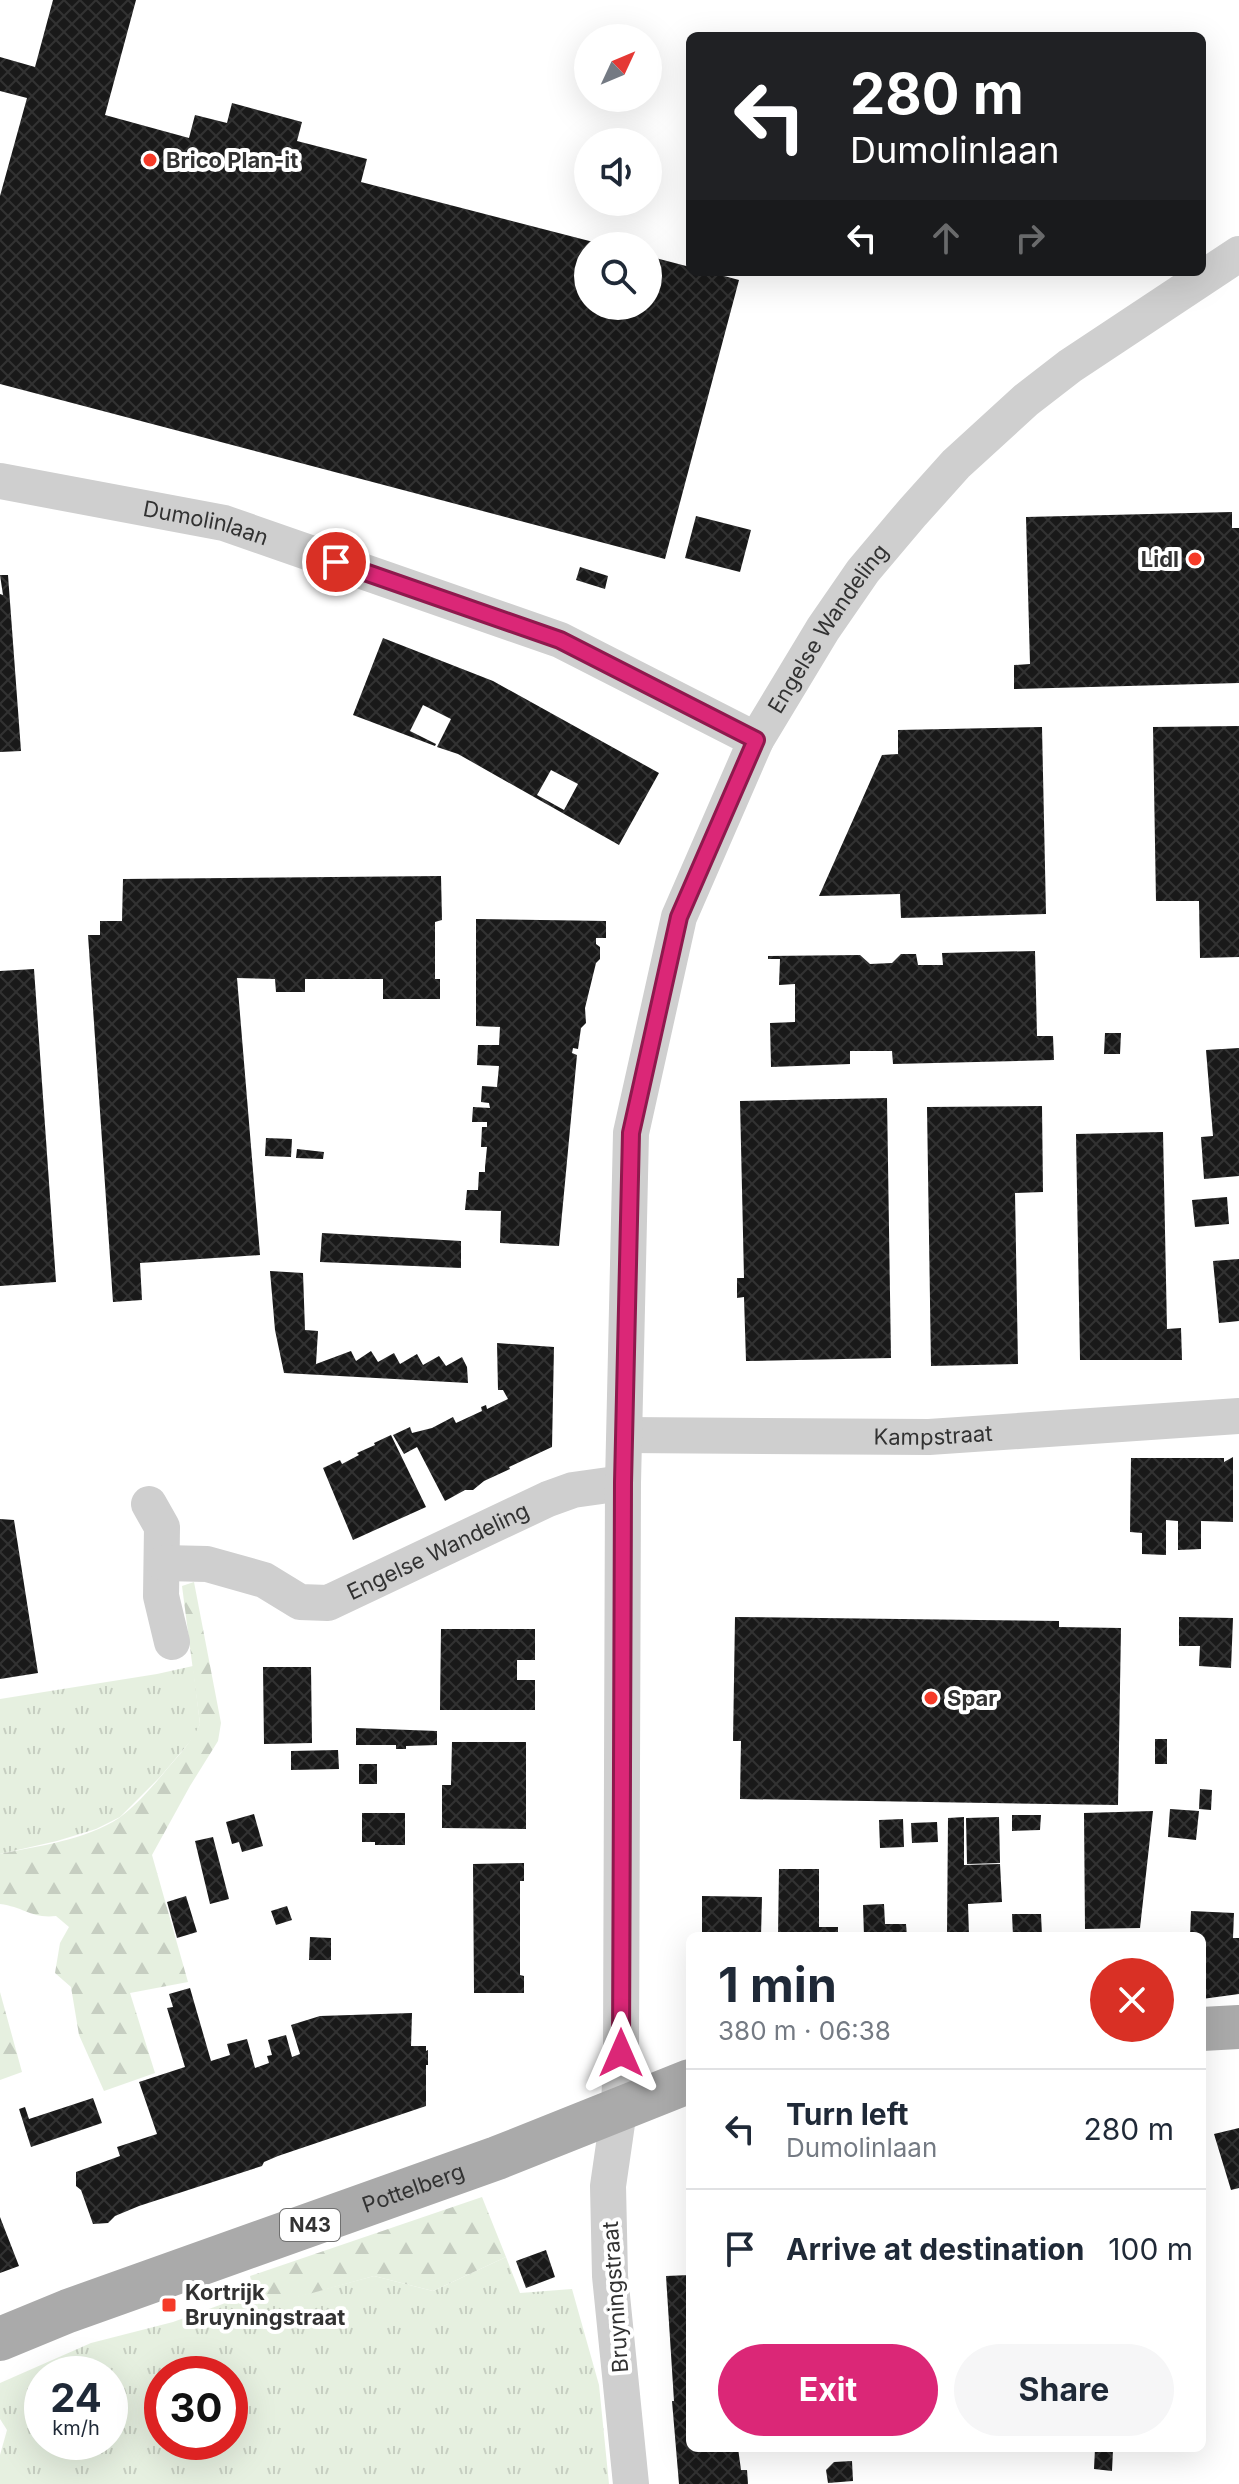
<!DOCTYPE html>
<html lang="en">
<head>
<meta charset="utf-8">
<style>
	:root { --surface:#fff; --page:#f6f6f7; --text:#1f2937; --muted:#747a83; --line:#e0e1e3; --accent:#db2777 }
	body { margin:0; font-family:Inter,sans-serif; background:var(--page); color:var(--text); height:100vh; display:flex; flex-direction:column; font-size:30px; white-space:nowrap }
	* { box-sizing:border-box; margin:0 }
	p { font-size:26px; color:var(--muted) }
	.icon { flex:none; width:44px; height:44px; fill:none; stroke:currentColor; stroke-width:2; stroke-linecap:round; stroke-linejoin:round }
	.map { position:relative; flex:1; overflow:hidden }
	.panel { position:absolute; left:686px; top:1932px; width:520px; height:520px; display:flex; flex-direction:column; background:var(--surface); border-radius:12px; box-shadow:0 8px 32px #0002 }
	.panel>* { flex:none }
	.hud { position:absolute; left:686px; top:32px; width:520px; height:244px; border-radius:12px; box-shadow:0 8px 32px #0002; background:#202124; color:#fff; overflow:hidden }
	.needle { width:52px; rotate:46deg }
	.buttons { position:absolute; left:574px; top:24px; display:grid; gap:16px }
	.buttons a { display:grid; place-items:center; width:88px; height:88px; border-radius:50%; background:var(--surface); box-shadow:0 8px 32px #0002; font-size:40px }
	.speed { position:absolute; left:24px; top:2356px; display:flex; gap:16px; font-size:40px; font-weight:700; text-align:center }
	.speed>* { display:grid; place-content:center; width:104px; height:104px; border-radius:50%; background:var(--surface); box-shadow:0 8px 32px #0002; line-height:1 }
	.speed small { font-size:20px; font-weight:400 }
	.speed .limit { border:12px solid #d22; background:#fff; color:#111 }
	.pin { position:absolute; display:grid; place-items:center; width:68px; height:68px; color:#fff; margin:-34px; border:4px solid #fff; border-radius:50%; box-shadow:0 2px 8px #0007 }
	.me { position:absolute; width:88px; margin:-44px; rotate:0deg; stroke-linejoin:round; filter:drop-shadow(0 0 6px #0008) }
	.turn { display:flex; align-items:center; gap:28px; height:168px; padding:0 32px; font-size:36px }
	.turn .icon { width:104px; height:104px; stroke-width:2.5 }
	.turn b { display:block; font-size:56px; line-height:68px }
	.lanes { display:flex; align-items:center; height:76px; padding:0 32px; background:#0003; justify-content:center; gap:40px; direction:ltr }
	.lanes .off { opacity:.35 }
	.round { display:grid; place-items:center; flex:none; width:84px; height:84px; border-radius:42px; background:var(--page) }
	.summary { display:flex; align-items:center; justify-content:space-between; height:136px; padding:0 32px }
	h1 { font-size:48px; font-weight:700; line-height:60px }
	.primary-button { display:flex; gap:16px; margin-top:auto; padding:16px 32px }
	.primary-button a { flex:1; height:92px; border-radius:48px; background:var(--accent); color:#fff; font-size:32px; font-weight:700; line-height:92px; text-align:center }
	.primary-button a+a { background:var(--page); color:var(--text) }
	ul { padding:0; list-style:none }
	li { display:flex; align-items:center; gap:24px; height:120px; padding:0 32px; border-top:2px solid var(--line) }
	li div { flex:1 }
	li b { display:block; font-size:30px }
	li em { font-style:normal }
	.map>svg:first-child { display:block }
	.grass { fill:url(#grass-tufts); fill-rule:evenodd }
	.forest { fill:url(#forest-firs) }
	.building { fill:url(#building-cross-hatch); fill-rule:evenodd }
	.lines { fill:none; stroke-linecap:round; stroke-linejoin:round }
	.minor { stroke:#cfcfcf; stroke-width:36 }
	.primary { stroke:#aaa; stroke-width:44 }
	.route-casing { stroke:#8e194d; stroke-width:20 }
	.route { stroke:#db2777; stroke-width:14 }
	.poi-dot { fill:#f53a28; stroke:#fff; stroke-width:3 }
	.labels { text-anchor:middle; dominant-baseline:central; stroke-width:8; stroke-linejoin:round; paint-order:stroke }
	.shield { fill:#fff; stroke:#707070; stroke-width:2 }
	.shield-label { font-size:20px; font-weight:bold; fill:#323232 }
	.poi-label { font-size:22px; font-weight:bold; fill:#323232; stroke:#fff; text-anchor:start }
	.street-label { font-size:22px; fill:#323232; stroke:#fff }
</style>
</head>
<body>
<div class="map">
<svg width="1239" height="2484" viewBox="0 0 1239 2484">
	<defs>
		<pattern id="grass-tufts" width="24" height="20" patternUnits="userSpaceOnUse" patternTransform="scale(2)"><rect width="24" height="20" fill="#e6f0e0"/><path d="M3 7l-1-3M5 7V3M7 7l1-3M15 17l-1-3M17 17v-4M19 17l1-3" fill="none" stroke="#c6cec1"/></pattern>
		<pattern id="forest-firs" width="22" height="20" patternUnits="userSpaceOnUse" patternTransform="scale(2)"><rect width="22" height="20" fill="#e6f0e0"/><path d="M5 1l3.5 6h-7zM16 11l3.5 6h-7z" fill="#c6cec1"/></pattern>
		<pattern id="building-cross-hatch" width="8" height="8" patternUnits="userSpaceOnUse" patternTransform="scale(2)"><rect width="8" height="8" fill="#191919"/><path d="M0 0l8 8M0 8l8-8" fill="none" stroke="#323232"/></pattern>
	</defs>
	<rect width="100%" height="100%" fill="#fff"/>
	<path class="grass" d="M 193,1666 L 200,1724 L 194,1737 L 160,1777 L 120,1817 L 96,1829 L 57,1841 L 0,1854 L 0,1699 L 157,1674 Z
		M 506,2257 L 520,2293 L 572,2289 L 599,2385 L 609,2484 L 0,2484 L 0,2455 L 7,2430 L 0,2419 L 0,2383 L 91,2343 L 173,2322 L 253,2293 L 258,2307 L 374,2276 L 433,2291 ZM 42,2374 L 110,2374 L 110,2442 L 42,2442 ZM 162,2374 L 230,2374 L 230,2442 L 162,2442 Z"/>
	<path class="forest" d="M 194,1582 L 221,1723 L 218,1741 L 190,1786 L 152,1855 L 188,1982 L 130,1993 L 155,2073 L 104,2091 L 79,2035 L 71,1987 L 55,1973 L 60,1943 L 69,1927 L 56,1916 C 32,1919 24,1907 0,1904 L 0,1854 C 38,1846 86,1840 119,1818 C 136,1806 154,1785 167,1769 C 180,1754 192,1741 200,1724 L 182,1586 Z
		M 0,1992 L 22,2072 L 0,2080 Z
		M 482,2197 L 506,2257 L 433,2291 L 374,2276 L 258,2308 L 250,2276 Z"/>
	<path class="building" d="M 53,0 L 136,0 L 105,115 L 189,138 L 195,115 L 227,123 L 232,103 L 302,122 L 297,141 L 367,159 L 361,182 L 605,245 L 588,246 L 588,306 L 648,306 L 648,256 L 690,267 L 690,272 L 709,272 L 739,280 L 665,559 L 0,384 L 0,196 L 27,98 L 0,91 L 0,57 L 35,67 Z
		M 1232,512 L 1232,528 L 1239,528 L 1239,683 L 1014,689 L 1014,665 L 1030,664 L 1026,517 Z
		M 696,516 L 751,530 L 740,572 L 685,558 Z
		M 580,567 L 608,576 L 605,589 L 576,580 Z
		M 0,575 L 8,575 L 21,751 L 0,752 L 0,594 L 3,595 Z
		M 383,638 L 493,681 L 659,773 L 619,845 L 458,754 L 437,747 L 451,719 L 423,705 L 410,731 L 436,744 L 435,746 L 353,715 ZM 551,770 L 578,784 L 564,810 L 537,795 Z
		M 1239,726 L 1239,957 L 1200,958 L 1199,901 L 1156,901 L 1153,727 Z
		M 1042,727 L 1046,914 L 901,918 L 900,894 L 819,896 L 882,755 L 898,754 L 898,730 Z
		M 441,876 L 442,920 L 435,922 L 435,979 L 440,979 L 440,999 L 383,999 L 383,979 L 305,979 L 305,992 L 276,992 L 275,979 L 237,978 L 260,1255 L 140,1263 L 142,1300 L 113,1302 L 88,935 L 100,935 L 100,921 L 122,921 L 123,879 Z
		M 476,919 L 606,921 L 606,938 L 596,938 L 596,944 L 600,947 L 600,959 L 596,963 L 585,1008 L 586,1023 L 581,1028 L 578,1049 L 573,1048 L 572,1053 L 577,1055 L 559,1246 L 500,1243 L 501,1211 L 465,1210 L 467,1190 L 478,1190 L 479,1172 L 485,1172 L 485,1167 L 487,1147 L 481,1147 L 482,1127 L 487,1127 L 487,1122 L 472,1122 L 473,1107 L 490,1108 L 489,1103 L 481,1102 L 482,1086 L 497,1087 L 499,1066 L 477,1065 L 478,1045 L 499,1045 L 500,1027 L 476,1026 Z
		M 1035,951 L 1037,1036 L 1053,1036 L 1054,1060 L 893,1064 L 892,1051 L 850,1051 L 850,1064 L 771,1067 L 770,1023 L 795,1022 L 795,984 L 779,985 L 780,959 L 768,959 L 768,956 L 860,955 L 870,964 L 892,963 L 901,954 L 916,954 L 918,965 L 943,965 L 942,953 Z
		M 34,969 L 56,1282 L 0,1286 L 0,971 Z
		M 1105,1033 L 1121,1033 L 1120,1054 L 1104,1054 Z
		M 1239,1048 L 1239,1176 L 1204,1179 L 1201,1137 L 1213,1136 L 1206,1050 Z
		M 887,1098 L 891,1358 L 746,1361 L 744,1297 L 737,1298 L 737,1278 L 744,1278 L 740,1101 Z
		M 1042,1106 L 1043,1192 L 1015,1193 L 1018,1364 L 931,1366 L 927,1107 Z
		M 1163,1132 L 1167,1329 L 1181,1328 L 1182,1360 L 1080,1360 L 1076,1134 Z
		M 266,1138 L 292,1139 L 291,1157 L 265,1156 Z
		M 297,1149 L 324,1152 L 323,1159 L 296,1158 Z
		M 1227,1197 L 1229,1224 L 1195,1227 L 1192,1200 Z
		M 322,1233 L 461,1241 L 461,1268 L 320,1262 Z
		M 1239,1259 L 1239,1321 L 1219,1323 L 1213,1261 Z
		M 270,1271 L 303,1273 L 305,1330 L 318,1331 L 316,1364 L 351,1351 L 356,1361 L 371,1351 L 378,1362 L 394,1353 L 400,1364 L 417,1354 L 423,1365 L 439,1356 L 446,1366 L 462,1357 L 467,1367 L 468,1383 L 284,1373 L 275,1330 Z
		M 497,1343 L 554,1347 L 552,1447 L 509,1467 L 510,1469 L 484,1481 L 473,1490 L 465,1490 L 445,1501 L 417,1447 L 404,1454 L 393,1435 L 410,1427 L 412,1433 L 432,1428 L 453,1417 L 456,1423 L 482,1411 L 481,1407 L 486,1405 L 487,1409 L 508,1399 L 503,1390 L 498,1390 Z
		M 391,1435 L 426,1507 L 353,1540 L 323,1468 L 340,1460 L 342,1464 L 359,1455 L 357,1453 L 375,1445 L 374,1443 Z
		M 1233,1457 L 1233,1522 L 1201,1521 L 1201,1549 L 1178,1550 L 1178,1521 L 1166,1520 L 1166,1555 L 1142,1554 L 1142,1533 L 1130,1532 L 1131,1458 L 1224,1458 L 1224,1462 Z
		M 0,1519 L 14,1520 L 38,1673 L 0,1679 Z
		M 735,1617 L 1059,1621 L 1059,1627 L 1121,1628 L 1118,1805 L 740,1799 L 741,1741 L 733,1741 Z
		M 1179,1617 L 1233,1618 L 1231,1668 L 1199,1666 L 1200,1646 L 1179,1646 Z
		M 441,1629 L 535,1629 L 535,1660 L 517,1660 L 517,1680 L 535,1680 L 535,1710 L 440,1710 Z
		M 263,1667 L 311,1667 L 312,1743 L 264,1744 Z
		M 356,1728 L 437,1731 L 437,1745 L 406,1746 L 406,1749 L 396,1749 L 396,1745 L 356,1745 Z
		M 1155,1739 L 1167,1739 L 1167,1764 L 1155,1764 Z
		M 452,1742 L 526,1742 L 526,1829 L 442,1828 L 442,1785 L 451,1785 Z
		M 338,1750 L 339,1769 L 291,1770 L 291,1751 Z
		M 359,1764 L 377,1764 L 377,1784 L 359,1784 Z
		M 1200,1789 L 1212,1790 L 1211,1810 L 1199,1809 Z
		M 1170,1809 L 1199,1811 L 1196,1840 L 1168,1837 Z
		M 1153,1811 L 1140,1928 L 1085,1929 L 1084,1813 Z
		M 362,1813 L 405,1813 L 405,1845 L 375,1845 L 375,1842 L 362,1842 Z
		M 254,1814 L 263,1846 L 242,1852 L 239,1842 L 232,1844 L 226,1822 Z
		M 1012,1815 L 1041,1815 L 1040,1830 L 1012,1831 Z
		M 964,1817 L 964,1865 L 1000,1864 L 1002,1902 L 968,1904 L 969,1936 L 947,1936 L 948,1818 Z
		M 999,1817 L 1000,1863 L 967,1864 L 966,1818 Z
		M 903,1819 L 904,1847 L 880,1848 L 879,1820 Z
		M 937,1822 L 938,1842 L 912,1843 L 911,1823 Z
		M 213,1837 L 229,1899 L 210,1904 L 195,1841 Z
		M 524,1863 L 524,1881 L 520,1881 L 520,1975 L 524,1976 L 524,1993 L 474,1993 L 473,1864 Z
		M 779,1869 L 819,1869 L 819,1927 L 838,1927 L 838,1936 L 778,1936 Z
		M 186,1896 L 197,1932 L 177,1938 L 167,1902 Z
		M 702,1896 L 762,1897 L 761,1936 L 702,1936 Z
		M 884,1904 L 885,1924 L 906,1924 L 907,1936 L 864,1936 L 863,1905 Z
		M 287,1906 L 292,1920 L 276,1925 L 271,1911 Z
		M 1191,1911 L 1234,1913 L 1233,1938 L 1239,1938 L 1239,1994 L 1202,1999 L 1202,1936 L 1190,1936 Z
		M 1012,1914 L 1041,1914 L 1042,1936 L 1013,1936 Z
		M 310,1937 L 331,1938 L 331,1960 L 309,1960 Z
		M 190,1988 L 211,2061 L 230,2055 L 227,2044 L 247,2039 L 255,2068 L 269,2063 L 267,2056 L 272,2055 L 268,2040 L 286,2035 L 292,2057 L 300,2054 L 291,2025 L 320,2016 L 412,2013 L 411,2046 L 426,2046 L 426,2051 L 428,2050 L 428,2065 L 426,2065 L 426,2106 L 278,2156 L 264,2162 L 262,2166 L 139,2206 L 115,2216 L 108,2223 L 93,2224 L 81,2190 L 76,2186 L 76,2172 L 120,2156 L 117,2147 L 157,2134 L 139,2082 L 185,2067 L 167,2008 L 173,2007 L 169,1994 Z
		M 93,2098 L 102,2123 L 31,2147 L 19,2109 L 25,2107 L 29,2119 Z
		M 1239,2128 L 1239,2188 L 1231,2190 L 1214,2134 Z
		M 0,2217 L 19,2266 L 0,2273 Z
		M 546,2250 L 555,2277 L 526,2288 L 516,2261 Z
		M 690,2275 L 690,2448 L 738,2448 L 741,2470 L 747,2470 L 748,2484 L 679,2484 L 672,2401 L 674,2401 L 666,2276 Z
		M 1095,2448 L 1113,2450 L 1112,2471 L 1094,2469 Z
		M 852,2461 L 853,2481 L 828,2483 L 826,2470 L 834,2462 Z"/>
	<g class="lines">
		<g class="minor">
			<path id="s1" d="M 0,481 L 224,523 L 560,640 L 756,740"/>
			<path id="s2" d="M 625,1435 L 929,1437 L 1239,1416"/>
			<path d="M 149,1504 L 162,1527 L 161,1596 L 172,1642"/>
			<path id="s3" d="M 164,1563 L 207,1564 L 264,1580 L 300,1602 L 328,1603 L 548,1499 L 573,1490 L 623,1483"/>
			<path id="s4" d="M 631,2484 L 610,2276 L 608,2186 L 619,2110 L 621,2053 L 623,1483 L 631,1133 L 679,917 L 756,740 L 823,629 L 863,571 L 912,513 L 956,464 L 1026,400 L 1070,366 L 1239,254"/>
		</g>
		<g class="primary">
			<path d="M 1202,2029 L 1239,2027"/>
			<path id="s5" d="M 0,2339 L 68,2311 L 497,2158 L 690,2081"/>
		</g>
	</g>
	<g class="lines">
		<defs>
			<path id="route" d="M 336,562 L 560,640 L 756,740 L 679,917 L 631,1133 L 623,1483 L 621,2053"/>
		</defs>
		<use href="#route" class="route-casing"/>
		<use href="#route" class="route"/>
	</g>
	<g class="poi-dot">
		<circle cx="150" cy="160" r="8"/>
		<circle cx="1195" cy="559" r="8"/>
		<circle cx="931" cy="1698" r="8"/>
		<rect x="161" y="2297" width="16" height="16" rx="4"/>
	</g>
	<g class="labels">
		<rect class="shield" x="280" y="2209" width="60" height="32" rx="6"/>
		<g class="shield-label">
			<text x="310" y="2225">N43</text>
		</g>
		<g class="poi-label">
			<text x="166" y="160">Brico Plan-it</text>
			<text x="1179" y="559" text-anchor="end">Lidl</text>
			<text x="947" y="1698">Spar</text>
			<text x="185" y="2292">Kortrijk<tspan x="185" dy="25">Bruyningstraat</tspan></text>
		</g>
		<g class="street-label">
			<text stroke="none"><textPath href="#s1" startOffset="210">Dumolinlaan</textPath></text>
			<text stroke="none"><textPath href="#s4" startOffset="1900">Engelse Wandeling</textPath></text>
			<text stroke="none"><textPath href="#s2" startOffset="308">Kampstraat</textPath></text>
			<text stroke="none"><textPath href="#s3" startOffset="294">Engelse Wandeling</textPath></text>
			<text stroke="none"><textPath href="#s5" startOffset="440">Pottelberg</textPath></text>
			<text transform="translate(615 2297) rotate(-94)">Bruyningstraat</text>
		</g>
	</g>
</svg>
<div class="buttons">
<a><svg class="needle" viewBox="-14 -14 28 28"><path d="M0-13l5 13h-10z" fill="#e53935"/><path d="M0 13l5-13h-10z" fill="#747a83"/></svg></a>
<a><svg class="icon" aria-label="sound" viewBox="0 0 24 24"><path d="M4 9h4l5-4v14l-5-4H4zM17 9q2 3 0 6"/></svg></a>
<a><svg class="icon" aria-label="search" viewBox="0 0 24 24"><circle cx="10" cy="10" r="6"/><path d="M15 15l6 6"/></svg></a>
</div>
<div class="speed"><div>24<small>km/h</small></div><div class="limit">30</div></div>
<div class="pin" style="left:336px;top:562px;background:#d93025"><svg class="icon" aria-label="arrive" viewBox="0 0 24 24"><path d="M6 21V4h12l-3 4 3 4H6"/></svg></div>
<svg class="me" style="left:621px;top:2053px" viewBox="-20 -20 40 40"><path d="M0-17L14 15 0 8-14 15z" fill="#db2777" stroke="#fff" stroke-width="4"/></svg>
<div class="hud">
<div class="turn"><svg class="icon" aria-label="left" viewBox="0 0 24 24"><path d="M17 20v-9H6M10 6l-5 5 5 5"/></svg><div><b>280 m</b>Dumolinlaan</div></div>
<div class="lanes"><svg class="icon" aria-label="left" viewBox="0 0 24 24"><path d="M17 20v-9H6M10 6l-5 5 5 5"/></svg><svg class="icon off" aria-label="ahead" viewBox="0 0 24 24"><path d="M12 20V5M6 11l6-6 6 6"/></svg><svg class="icon off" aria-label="right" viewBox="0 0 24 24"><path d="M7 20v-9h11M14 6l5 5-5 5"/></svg></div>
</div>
<section class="panel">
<div class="summary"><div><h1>1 min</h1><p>380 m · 06:38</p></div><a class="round" style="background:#d93025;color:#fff"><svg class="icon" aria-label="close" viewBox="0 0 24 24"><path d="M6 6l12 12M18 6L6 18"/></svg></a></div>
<ul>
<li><svg class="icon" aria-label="left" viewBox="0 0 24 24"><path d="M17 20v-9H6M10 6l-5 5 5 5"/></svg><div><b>Turn left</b><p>Dumolinlaan</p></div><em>280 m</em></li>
<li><svg class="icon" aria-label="arrive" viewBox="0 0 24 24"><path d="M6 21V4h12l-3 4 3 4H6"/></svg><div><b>Arrive at destination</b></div><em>100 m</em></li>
</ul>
<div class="primary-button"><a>Exit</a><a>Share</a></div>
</section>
</div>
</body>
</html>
